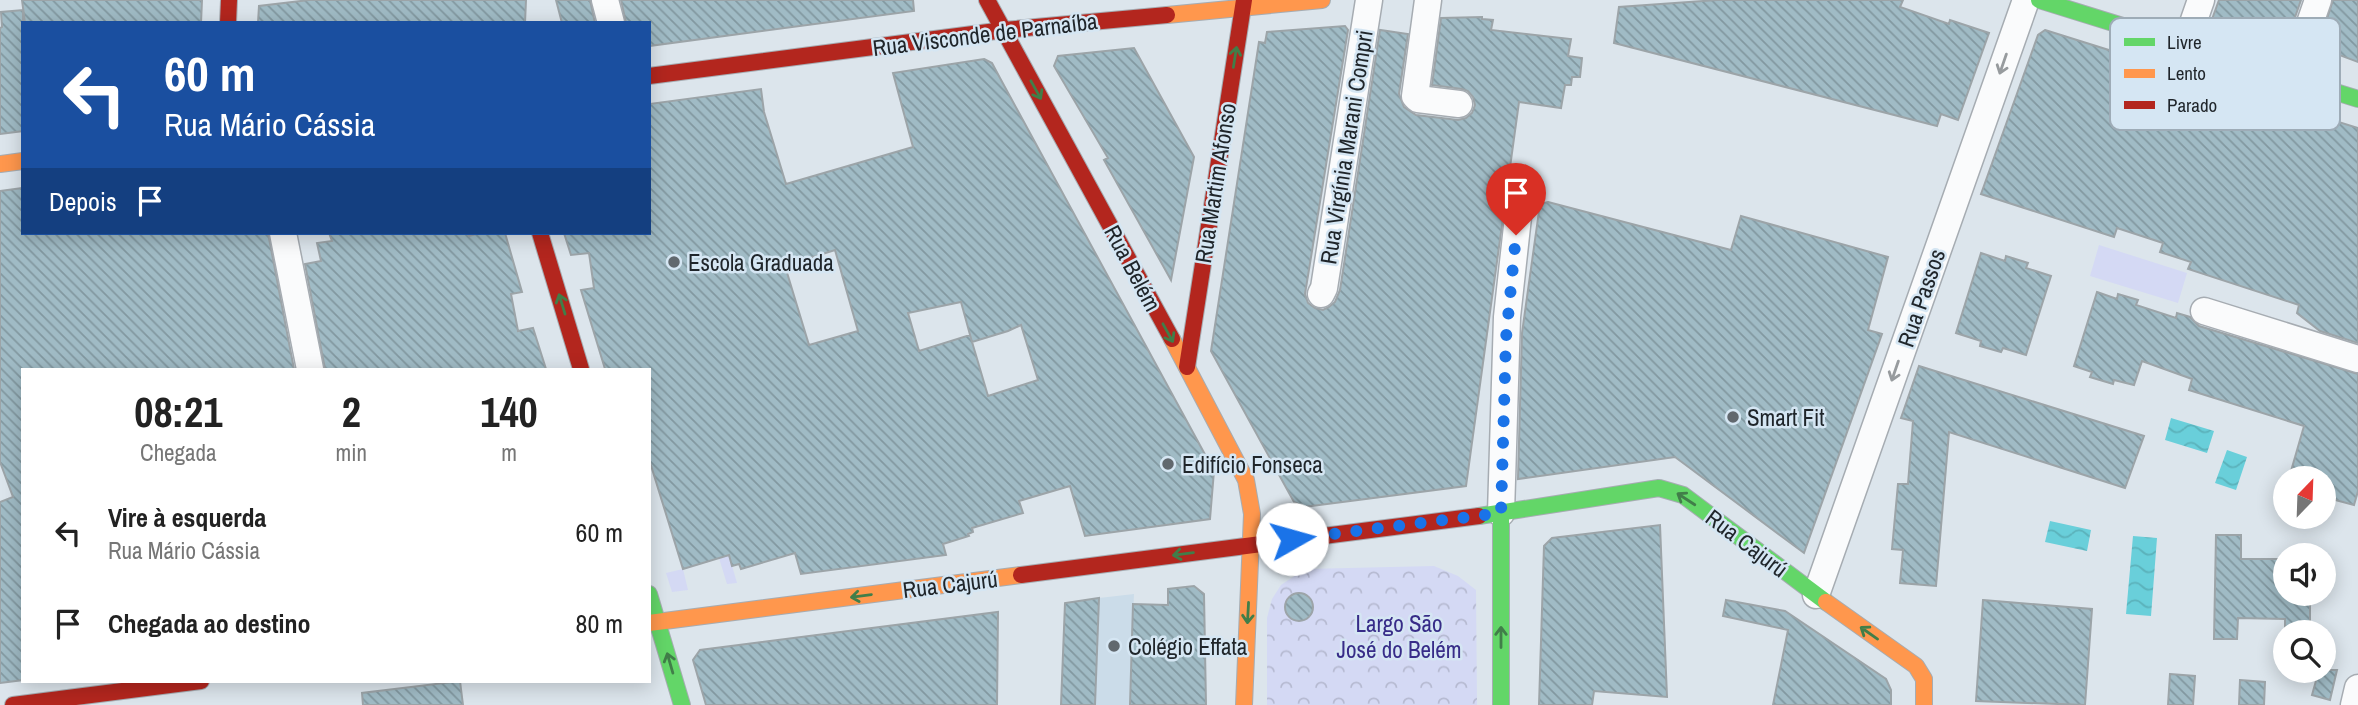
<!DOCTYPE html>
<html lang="pt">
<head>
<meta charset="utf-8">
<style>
	:root { --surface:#fff; --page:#f6f6f6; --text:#222; --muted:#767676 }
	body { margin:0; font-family:"Archivo Narrow",sans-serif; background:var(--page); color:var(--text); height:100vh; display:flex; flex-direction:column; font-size:26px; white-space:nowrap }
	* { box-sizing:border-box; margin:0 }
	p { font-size:23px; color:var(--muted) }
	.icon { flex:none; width:38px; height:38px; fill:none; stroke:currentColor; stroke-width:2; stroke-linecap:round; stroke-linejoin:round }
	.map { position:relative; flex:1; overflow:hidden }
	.side { position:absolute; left:21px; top:368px; width:630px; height:315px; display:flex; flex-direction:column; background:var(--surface); border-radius:0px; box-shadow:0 4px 18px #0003 }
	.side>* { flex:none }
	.top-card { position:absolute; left:21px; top:21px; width:630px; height:214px; border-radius:0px; box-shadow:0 4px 18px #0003; background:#1a4fa0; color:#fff; overflow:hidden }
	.needle { width:46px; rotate:23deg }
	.buttons { position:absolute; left:2273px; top:466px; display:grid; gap:14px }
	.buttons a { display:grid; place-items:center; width:63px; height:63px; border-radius:50%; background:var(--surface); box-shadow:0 4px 18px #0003; font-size:35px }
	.pin { position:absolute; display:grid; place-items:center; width:60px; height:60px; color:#fff; margin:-72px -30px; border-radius:50% 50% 50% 0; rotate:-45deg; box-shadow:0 0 7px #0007 }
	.pin .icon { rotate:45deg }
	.me { position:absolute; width:77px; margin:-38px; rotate:83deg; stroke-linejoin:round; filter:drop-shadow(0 0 5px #0008) }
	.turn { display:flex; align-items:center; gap:24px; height:147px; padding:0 28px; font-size:32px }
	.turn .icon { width:91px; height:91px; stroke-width:2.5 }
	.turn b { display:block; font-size:49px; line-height:60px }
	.then { display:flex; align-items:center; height:66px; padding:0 28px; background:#0003; gap:14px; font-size:26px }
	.eta { display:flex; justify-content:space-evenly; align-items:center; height:119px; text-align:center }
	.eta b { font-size:42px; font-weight:700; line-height:49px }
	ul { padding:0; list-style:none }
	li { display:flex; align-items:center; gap:21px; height:91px; padding:0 28px }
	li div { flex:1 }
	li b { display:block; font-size:26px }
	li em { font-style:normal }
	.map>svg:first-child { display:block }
	.built { fill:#cbdce9 }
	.park { fill:url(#park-crowns) }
	.garden { fill:#d4d9f4 }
	.water { fill:url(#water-waves) }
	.building { fill:url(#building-back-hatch); stroke:#9ca4a8; stroke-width:2; fill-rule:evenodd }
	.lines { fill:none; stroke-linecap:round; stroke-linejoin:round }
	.street-casing { stroke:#a6acb2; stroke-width:29 }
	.fast-casing { stroke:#a6acb2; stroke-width:18 }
	.slow-casing { stroke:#a6acb2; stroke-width:18 }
	.jam-casing { stroke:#a6acb2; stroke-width:18 }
	.street { stroke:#fafbfc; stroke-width:26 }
	.fast { stroke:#63d668; stroke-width:16 }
	.slow { stroke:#ff974d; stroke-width:16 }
	.jam { stroke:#b3261e; stroke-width:16 }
	.oneway { stroke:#417e49 }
	.oneway2 { stroke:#979b9e }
	.route { stroke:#1a73e8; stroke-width:12; stroke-dasharray:0 21.6 }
	.poi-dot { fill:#61686e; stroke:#d5e6f3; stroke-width:2.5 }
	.labels { text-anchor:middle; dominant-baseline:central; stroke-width:5; stroke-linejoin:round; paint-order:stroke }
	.street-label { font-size:23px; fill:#1f252a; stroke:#d5e6f3 }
	.poi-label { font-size:23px; fill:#1f252a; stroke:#d5e6f3; text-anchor:start }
	.park-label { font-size:23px; fill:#372c88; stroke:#d5e6f3 }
	.key { fill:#d5e6f3; stroke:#9eacb7; stroke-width:2 }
	.key-label { font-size:19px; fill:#1f252a }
</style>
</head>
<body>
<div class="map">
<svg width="2358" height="705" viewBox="0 0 2358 705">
	<defs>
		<pattern id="park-crowns" width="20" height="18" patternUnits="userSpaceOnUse" patternTransform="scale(1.75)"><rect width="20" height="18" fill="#d4d9f4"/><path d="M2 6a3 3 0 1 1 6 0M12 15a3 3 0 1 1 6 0" fill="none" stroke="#b6bad1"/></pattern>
		<pattern id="water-waves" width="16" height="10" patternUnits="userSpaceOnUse" patternTransform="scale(1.75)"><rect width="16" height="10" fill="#69cfda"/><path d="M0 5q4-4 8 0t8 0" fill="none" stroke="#5bb2bb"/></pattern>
		<pattern id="building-back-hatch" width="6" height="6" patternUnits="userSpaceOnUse" patternTransform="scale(1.75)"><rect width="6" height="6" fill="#a0bbc5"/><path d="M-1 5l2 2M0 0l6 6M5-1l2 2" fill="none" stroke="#8298a0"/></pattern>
	</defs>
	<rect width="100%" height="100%" fill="#dce5ec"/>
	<path class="built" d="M 1134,594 L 1129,705 L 1094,705 L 1099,598 Z"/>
	<path class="park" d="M 1434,566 L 1458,576 L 1476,590 L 1477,705 L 1267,705 L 1267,618 L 1272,599 L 1281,585 L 1305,569 Z"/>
	<path class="garden" d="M 2099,245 L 2187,273 L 2178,303 L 2090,276 Z
		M 729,555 L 737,583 L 727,584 L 719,558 Z
		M 683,569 L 688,590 L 672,592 L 666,573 Z"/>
	<path class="water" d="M 2171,418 L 2214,431 L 2207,453 L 2165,440 Z
		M 2227,450 L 2247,457 L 2236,490 L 2215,483 Z
		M 2050,521 L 2091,530 L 2087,551 L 2045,542 Z
		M 2133,536 L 2157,538 L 2151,616 L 2126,614 Z"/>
	<path class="building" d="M 22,0 L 202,0 L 201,23 L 25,23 Z
		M 309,0 L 526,0 L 525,23 L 258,23 L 259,6 Z
		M 556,0 L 590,0 L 595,23 L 562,23 Z
		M 621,0 L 913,0 L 914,11 L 649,46 L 649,23 L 626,23 Z
		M 1717,0 L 1903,0 L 1900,7 L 1949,24 L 1950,20 L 1989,33 L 1958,120 L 1941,114 L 1937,126 L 1614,43 L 1619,7 Z
		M 2219,0 L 2301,0 L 2285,46 L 2211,22 Z
		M 2333,0 L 2358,0 L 2358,62 L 2318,47 Z
		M 23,10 L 23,131 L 0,134 L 0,28 L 2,27 L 1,12 Z
		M 1482,17 L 1482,19 L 1493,20 L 1491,30 L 1571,39 L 1568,56 L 1582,58 L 1580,77 L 1572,77 L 1571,85 L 1565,85 L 1561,108 L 1519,102 L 1466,486 L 1304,507 L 1294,502 L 1211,351 L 1259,42 L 1265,43 L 1267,32 L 1345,26 L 1348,30 L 1305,294 L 1308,303 L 1315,308 L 1323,310 L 1329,307 L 1335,302 L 1340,290 L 1380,30 L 1408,34 L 1399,94 L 1404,107 L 1416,115 L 1458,120 L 1466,118 L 1472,113 L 1475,105 L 1473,97 L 1468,91 L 1462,89 L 1432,85 L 1441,18 Z
		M 2045,30 L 2358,128 L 2358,343 L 2320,331 L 2297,313 L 2299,305 L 2188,269 L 2191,262 L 2160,252 L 2163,243 L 2117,228 L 2114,237 L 1981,194 L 2038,35 Z
		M 1134,48 L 1194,157 L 1171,280 L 1104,160 L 1108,158 L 1054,66 L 1058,56 Z
		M 984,59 L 992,63 L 1000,78 L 1214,471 L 1210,519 L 1085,536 L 1070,486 L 1019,501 L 1023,513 L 972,528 L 973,532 L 968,534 L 969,536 L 943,544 L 946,555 L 801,574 L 795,553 L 741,569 L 739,564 L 732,566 L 729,555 L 683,569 L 649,459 L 649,369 L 605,369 L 581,290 L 594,288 L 589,253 L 571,255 L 564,233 L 649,233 L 649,104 L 761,89 L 764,112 L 786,184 L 913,147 L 893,73 ZM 835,250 L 858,331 L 809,345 L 785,266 ZM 961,302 L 972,342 L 1008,331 L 1021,325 L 1038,380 L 988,396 L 970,335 L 919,351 L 908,313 Z
		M 23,188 L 23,233 L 268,233 L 294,369 L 23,369 L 23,680 L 0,683 L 0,502 L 13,497 L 0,462 L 0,191 Z
		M 1548,202 L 1731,250 L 1741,216 L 1888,257 L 1868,330 L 1882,334 L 1804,553 L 1675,457 L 1518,479 L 1522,333 L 1540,204 Z
		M 329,233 L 468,233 L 469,236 L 480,233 L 505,233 L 522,292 L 511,294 L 518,331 L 533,328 L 546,369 L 325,369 L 305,264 L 321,261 L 317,243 L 332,241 Z
		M 1981,253 L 2005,261 L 2006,256 L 2028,263 L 2026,268 L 2051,276 L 2026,355 L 2003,348 L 2001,352 L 1980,346 L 1981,341 L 1956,333 Z
		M 2097,292 L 2117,299 L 2118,294 L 2138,300 L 2136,305 L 2176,318 L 2177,313 L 2190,317 L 2199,326 L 2358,374 L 2358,491 L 2354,505 L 2324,497 L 2324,478 L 2289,478 L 2304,426 L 2189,390 L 2192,379 L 2142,361 L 2134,385 L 2114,380 L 2113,384 L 2090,377 L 2092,372 L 2074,366 Z
		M 1919,366 L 2144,436 L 2125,488 L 1949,432 L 1936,586 L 1900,583 L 1903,550 L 1892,549 L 1898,484 L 1908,484 L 1913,421 L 1901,418 Z
		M 1660,525 L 1667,697 L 1594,691 L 1592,705 L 1539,705 L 1544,546 L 1552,538 Z
		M 2216,535 L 2241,535 L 2241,559 L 2286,559 L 2286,593 L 2310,593 L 2310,632 L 2285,632 L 2285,619 L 2238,618 L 2237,639 L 2214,639 Z
		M 1194,586 L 1204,594 L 1206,705 L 1130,705 L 1133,604 L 1168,605 L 1168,589 Z
		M1285 607a14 14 0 1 1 28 0a14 14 0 1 1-28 0Z
		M 1099,598 L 1095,705 L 1061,705 L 1065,603 Z
		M 1726,600 L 1785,611 L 1886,679 L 1891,690 L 1891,705 L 1773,705 L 1788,630 L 1723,616 Z
		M 1983,600 L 2092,609 L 2085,705 L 1976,701 Z
		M 998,612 L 997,705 L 706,705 L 693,660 L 700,650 Z
		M 2319,670 L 2337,670 L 2330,700 L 2312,695 Z
		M 2170,674 L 2195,676 L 2193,705 L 2168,705 Z
		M 2240,680 L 2265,682 L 2264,705 L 2239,705 Z
		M 460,681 L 463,705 L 363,705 L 362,693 Z"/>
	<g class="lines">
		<defs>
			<path id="street" d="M 605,0 L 611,23
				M 1428,0 L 1415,96 L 1418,99 L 1459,104
				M 2185,46 L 2201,0
				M 2291,78 L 2318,0
				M 283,233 L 310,369
				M 1321,294 L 1324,288 L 1369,0
				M 2204,311 L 2358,359
				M 1501,513 L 1507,317 L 1522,181
				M 1816,595 L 2026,0
				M 2354,705 L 2358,688"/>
			<path id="fast" d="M 2039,0 L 2358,99
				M 1501,513 L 1501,705
				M 1479,516 L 1659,488 L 1683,495 L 1826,602
				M 649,594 L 682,705"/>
			<path id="slow" d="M 1167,15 L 1322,0
				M 0,164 L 23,161
				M 1172,339 L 1246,480 L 1252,514 L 1244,705
				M 1826,602 L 1916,666 L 1924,679 L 1924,705
				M 649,623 L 1021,575"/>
			<path id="jam" d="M 987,0 L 1172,339
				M 228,23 L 229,0
				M 649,76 L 1004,30 L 1167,15
				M 540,233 L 581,369
				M 1187,367 L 1244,0
				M 1021,575 L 1479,516
				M 13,705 L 201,681"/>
		</defs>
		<use href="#street" class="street-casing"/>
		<use href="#fast" class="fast-casing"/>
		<use href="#slow" class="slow-casing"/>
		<use href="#jam" class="jam-casing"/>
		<use href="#street" class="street"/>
		<use href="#fast" class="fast"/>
		<use href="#slow" class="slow"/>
		<use href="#jam" class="jam"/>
	</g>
	<defs><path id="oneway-shaft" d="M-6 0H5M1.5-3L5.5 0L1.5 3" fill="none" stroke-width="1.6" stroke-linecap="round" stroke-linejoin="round" transform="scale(1.75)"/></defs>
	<g class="oneway">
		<use href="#oneway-shaft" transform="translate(1235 57) rotate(-81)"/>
		<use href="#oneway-shaft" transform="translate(1036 90) rotate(61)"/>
		<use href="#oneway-shaft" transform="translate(562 304) rotate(-107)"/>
		<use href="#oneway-shaft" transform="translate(1168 333) rotate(61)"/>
		<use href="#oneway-shaft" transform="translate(1686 499) rotate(-147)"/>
		<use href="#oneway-shaft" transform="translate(1183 554) rotate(173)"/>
		<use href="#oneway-shaft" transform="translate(861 596) rotate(172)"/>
		<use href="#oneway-shaft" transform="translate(1248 613) rotate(93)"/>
		<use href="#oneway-shaft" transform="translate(1869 633) rotate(-145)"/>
		<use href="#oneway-shaft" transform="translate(1501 637) rotate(-90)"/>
		<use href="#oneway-shaft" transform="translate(670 663) rotate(-106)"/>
	</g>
	<g class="oneway2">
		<use href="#oneway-shaft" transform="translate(2003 64) rotate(109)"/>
		<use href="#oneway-shaft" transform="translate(1895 371) rotate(109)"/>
	</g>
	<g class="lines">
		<path class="route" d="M 1292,539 L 1501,513 L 1506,338 L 1516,235"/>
	</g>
	<g class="poi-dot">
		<circle cx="674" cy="262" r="7"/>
		<circle cx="1733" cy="417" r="7"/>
		<circle cx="1168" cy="464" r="7"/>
		<circle cx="1114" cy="646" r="7"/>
	</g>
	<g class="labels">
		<g class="street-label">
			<text transform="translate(985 34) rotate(-7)">Rua Visconde de Parnaíba</text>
			<text transform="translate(1346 147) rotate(-81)">Rua Virgínia Marani Compri</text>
			<text transform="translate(1215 183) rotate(-81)">Rua Martim Afonso</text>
			<text transform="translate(1133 268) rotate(62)">Rua Belém</text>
			<text transform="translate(1921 298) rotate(-71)">Rua Passos</text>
			<text transform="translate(1747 543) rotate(37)">Rua Cajurú</text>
			<text transform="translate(950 584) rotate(-7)">Rua Cajurú</text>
		</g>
		<g class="poi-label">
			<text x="688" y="262">Escola Graduada</text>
			<text x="1747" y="417">Smart Fit</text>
			<text x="1182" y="464">Edifício Fonseca</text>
			<text x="1128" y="646">Colégio Effata</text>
		</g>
		<g class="park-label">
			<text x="1399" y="623">Largo São<tspan x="1399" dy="26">José do Belém</tspan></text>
		</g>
	</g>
	<rect x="2110" y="18" width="230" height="112" rx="10" class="key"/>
	<rect x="2124" y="38" width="31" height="8" fill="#63d668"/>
	<rect x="2124" y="69" width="31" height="9" fill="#ff974d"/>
	<rect x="2124" y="101" width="31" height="8" fill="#b3261e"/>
	<g class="key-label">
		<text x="2167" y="49">Livre</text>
		<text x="2167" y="80">Lento</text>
		<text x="2167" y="112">Parado</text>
	</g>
</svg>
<div class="buttons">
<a><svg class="needle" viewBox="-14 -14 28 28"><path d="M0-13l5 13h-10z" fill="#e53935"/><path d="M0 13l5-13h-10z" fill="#767676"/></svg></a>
<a><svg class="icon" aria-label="sound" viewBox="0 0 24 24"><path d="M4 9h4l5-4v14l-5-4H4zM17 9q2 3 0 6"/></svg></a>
<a><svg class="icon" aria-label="search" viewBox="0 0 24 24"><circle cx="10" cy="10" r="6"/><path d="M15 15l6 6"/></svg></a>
</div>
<div class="pin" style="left:1516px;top:235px;background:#d93025"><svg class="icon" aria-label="arrive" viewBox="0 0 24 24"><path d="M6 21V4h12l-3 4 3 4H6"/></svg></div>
<svg class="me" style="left:1292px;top:539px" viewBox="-20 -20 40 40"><circle r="19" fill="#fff"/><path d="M0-13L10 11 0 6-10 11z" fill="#1a73e8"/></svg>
<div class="top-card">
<div class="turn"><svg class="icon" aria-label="left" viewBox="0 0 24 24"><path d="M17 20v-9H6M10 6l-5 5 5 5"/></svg><div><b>60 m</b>Rua Mário Cássia</div></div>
<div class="then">Depois<svg class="icon" aria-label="arrive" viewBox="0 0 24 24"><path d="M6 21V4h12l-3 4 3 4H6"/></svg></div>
</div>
<section class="side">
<div class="eta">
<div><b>08:21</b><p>Chegada</p></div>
<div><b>2</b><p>min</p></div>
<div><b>140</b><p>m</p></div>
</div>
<ul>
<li><svg class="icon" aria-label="left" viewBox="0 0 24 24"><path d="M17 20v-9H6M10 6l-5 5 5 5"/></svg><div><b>Vire à esquerda</b><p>Rua Mário Cássia</p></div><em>60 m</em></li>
<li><svg class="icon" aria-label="arrive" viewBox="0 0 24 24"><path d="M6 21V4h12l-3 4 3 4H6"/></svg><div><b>Chegada ao destino</b></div><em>80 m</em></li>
</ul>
</section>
</div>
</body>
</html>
